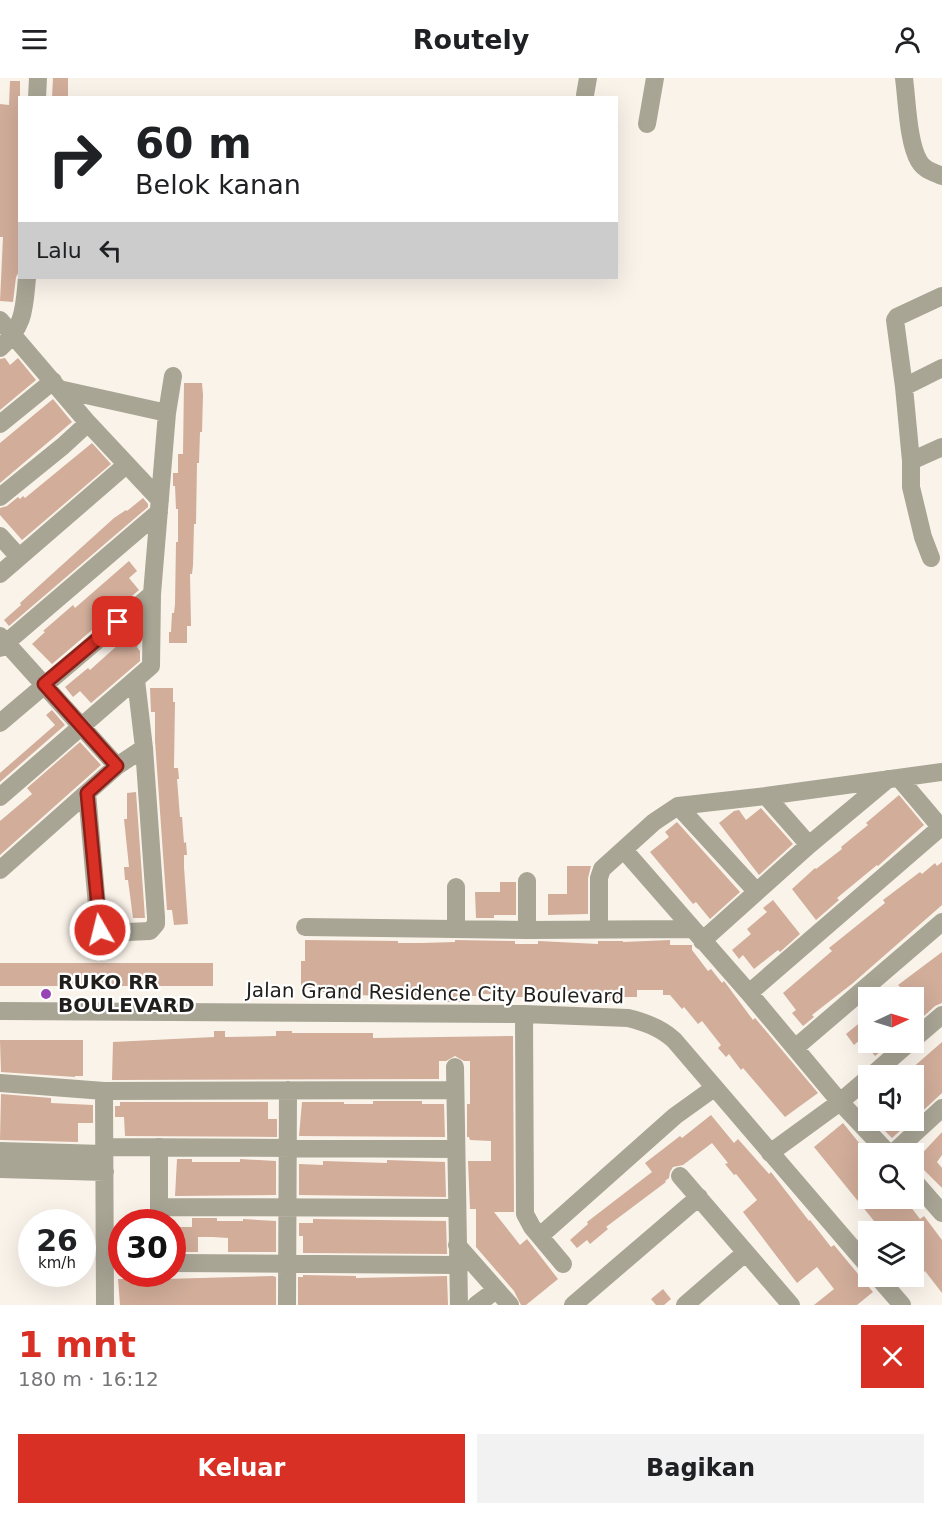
<!DOCTYPE html>
<html lang="id">
<head>
<meta charset="utf-8">
<style>
	:root { --surface:#fff; --page:#f2f2f2; --text:#202124; --muted:#757577; --accent:#d93025 }
	body { margin:0; font-family:"DejaVu Sans",sans-serif; background:var(--page); color:var(--text); height:100vh; display:flex; flex-direction:column; font-size:22px; white-space:nowrap }
	* { box-sizing:border-box; margin:0 }
	p { font-size:20px; color:var(--muted) }
	.icon { flex:none; width:33px; height:33px; fill:none; stroke:currentColor; stroke-width:2; stroke-linecap:round; stroke-linejoin:round }
	.map { position:relative; height:1227px; overflow:hidden }
	.panel { display:flex; flex-direction:column; background:var(--surface); flex:1 }
	.panel>* { flex:none }
	.guide { position:absolute; left:18px; top:18px; width:600px; height:183px; border-radius:0px; box-shadow:0 6px 24px #0002; background:#fff; color:var(--text); overflow:hidden }
	.needle { width:39px; rotate:86deg }
	.tools { position:absolute; left:858px; top:909px; display:grid; gap:12px }
	.tools a { display:grid; place-items:center; width:66px; height:66px; border-radius:0px; background:var(--surface); box-shadow:0 6px 24px #0002; font-size:30px }
	.speed { position:absolute; left:18px; top:1131px; display:flex; gap:12px; font-size:30px; font-weight:700; text-align:center }
	.speed>* { display:grid; place-content:center; width:78px; height:78px; border-radius:50%; background:var(--surface); box-shadow:0 6px 24px #0002; line-height:1 }
	.speed small { font-size:15px; font-weight:400 }
	.speed .limit { border:9px solid #d22; background:#fff; color:#111 }
	.pin { position:absolute; display:grid; place-items:center; width:51px; height:51px; color:#fff; margin:-26px; border-radius:12px; box-shadow:0 3px 9px #0006 }
	.me { position:absolute; width:66px; margin:-33px; rotate:352deg; stroke-linejoin:round; filter:drop-shadow(0 0 4px #0008) }
	.turn { display:flex; align-items:center; gap:21px; height:126px; padding:0 18px; font-size:27px }
	.turn .icon { width:78px; height:78px; stroke-width:2.5 }
	.turn b { display:block; font-size:42px; line-height:51px }
	.then { display:flex; align-items:center; height:57px; padding:0 18px; background:#0003; gap:12px; font-size:22px }
	.round { display:grid; place-items:center; flex:none; width:63px; height:63px; border-radius:0px; background:var(--page) }
	.headline { display:flex; align-items:center; justify-content:space-between; height:102px; padding:0 18px }
	h1 { font-size:36px; font-weight:700; line-height:45px; color:var(--accent) }
	.button { display:flex; gap:12px; margin-top:auto; padding:12px 18px }
	.button a { flex:1; height:69px; border-radius:0px; background:var(--accent); color:#fff; font-size:24px; font-weight:700; line-height:69px; text-align:center }
	.button a+a { background:var(--page); color:var(--text) }
	header { display:flex; justify-content:space-between; align-items:center; height:78px; padding:0 18px; background:var(--surface); font-size:27px; font-weight:700 }
	.map>svg:first-child { display:block }
	.building { fill:#d1ad9a }
	.lines { fill:none; stroke-linecap:round; stroke-linejoin:round }
	.minor { stroke:#a8a595; stroke-width:18 }
	.route-casing { stroke:#8d1f18; stroke-width:15 }
	.route { stroke:#d93025; stroke-width:10 }
	.poi-dot { fill:#9745b4; stroke:#fff; stroke-width:2 }
	.labels { text-anchor:middle; dominant-baseline:central; stroke-width:4.5; stroke-linejoin:round; paint-order:stroke }
	.poi-label { font-size:20px; font-weight:bold; fill:#211f1c; stroke:#fff; text-anchor:start }
	.street-label { font-size:20px; fill:#211f1c; stroke:#fff }
</style>
</head>
<body>
<header><svg class="icon" aria-label="menu" viewBox="0 0 24 24"><path d="M4 6h16M4 12h16M4 18h16"/></svg>Routely<svg class="icon" aria-label="person" viewBox="0 0 24 24"><circle cx="12" cy="8" r="4"/><path d="M4 21q1-7 8-7t8 7"/></svg></header>
<div class="map">
<svg width="942" height="1227" viewBox="0 0 942 1227">
	<rect width="100%" height="100%" fill="#faf3ea"/>
	<path class="building" d="M 53,0 L 68,0 L 68,20 L 52,20 Z
		M 10,3 L 20,3 L 20,192 L 16,199 L 13,224 L 0,223 L 3,159 L 0,159 L 0,26 L 9,27 Z
		M 5,280 L 10,287 L 18,280 L 36,302 L 0,332 L 0,281 Z
		M 184,305 L 202,305 L 203,317 L 202,354 L 200,354 L 199,385 L 197,385 L 196,446 L 194,446 L 193,487 L 192,496 L 190,496 L 191,548 L 187,548 L 187,565 L 169,565 L 169,554 L 171,554 L 172,535 L 174,535 L 175,526 L 176,464 L 178,464 L 178,431 L 176,431 L 175,408 L 173,408 L 173,395 L 178,395 L 178,376 L 183,376 Z
		M 53,321 L 72,344 L 0,405 L 0,365 Z
		M 92,365 L 111,386 L 22,462 L 0,437 L 0,430 L 7,428 L 18,419 L 20,421 L 23,418 L 25,420 Z
		M 143,420 L 148,426 L 148,429 L 9,548 L 4,542 L 21,527 L 20,525 L 114,440 L 126,432 L 127,433 Z
		M 129,483 L 137,493 L 129,500 L 139,512 L 52,586 L 32,566 L 45,554 L 43,553 L 73,527 L 75,530 Z
		M 129,557 L 138,568 L 137,569 L 140,573 L 140,583 L 91,625 L 80,613 L 73,619 L 65,609 L 88,590 L 90,592 Z
		M 150,610 L 173,610 L 173,624 L 175,624 L 174,690 L 178,690 L 179,701 L 177,701 L 180,739 L 182,739 L 184,765 L 186,764 L 187,777 L 184,777 L 184,789 L 188,846 L 174,847 L 172,832 L 167,832 L 155,663 L 155,634 L 151,634 Z
		M 52,632 L 65,647 L 0,704 L 0,695 L 55,647 L 46,637 Z
		M 80,664 L 101,687 L 0,777 L 0,743 L 32,716 L 27,710 Z
		M 136,714 L 145,840 L 133,840 L 128,802 L 125,802 L 124,789 L 129,789 L 124,741 L 127,741 L 127,715 Z
		M 899,717 L 924,747 L 878,788 L 877,787 L 837,820 L 839,822 L 816,842 L 792,811 L 815,790 L 816,791 L 842,771 L 841,769 L 868,747 L 866,745 Z
		M 761,730 L 793,766 L 759,797 L 719,745 L 734,733 L 739,732 L 746,742 Z
		M 677,744 L 740,814 L 710,841 L 696,824 L 693,826 L 650,774 L 669,759 L 665,754 Z
		M 942,784 L 942,827 L 853,905 L 812,937 L 814,939 L 803,948 L 792,935 L 796,932 L 783,915 L 832,873 L 829,870 L 885,825 L 883,822 L 920,794 L 922,796 L 935,785 L 937,788 Z
		M 567,788 L 591,788 L 588,800 L 588,836 L 548,837 L 548,816 L 567,816 Z
		M 500,804 L 516,804 L 516,837 L 494,837 L 494,840 L 476,840 L 475,814 L 500,814 Z
		M 773,822 L 800,856 L 780,874 L 778,872 L 754,891 L 743,877 L 739,881 L 732,872 L 751,856 L 747,851 L 767,834 L 763,830 Z
		M 305,862 L 398,863 L 398,865 L 422,865 L 455,864 L 455,862 L 515,863 L 515,866 L 538,866 L 538,863 L 598,866 L 598,863 L 623,863 L 623,864 L 670,862 L 670,867 L 692,867 L 692,872 L 708,893 L 711,891 L 722,905 L 724,903 L 753,942 L 755,940 L 818,1015 L 785,1039 L 743,990 L 741,992 L 729,976 L 726,979 L 718,970 L 721,967 L 702,943 L 698,946 L 684,929 L 682,931 L 670,917 L 663,917 L 663,912 L 637,912 L 637,919 L 623,919 L 623,922 L 606,923 L 592,923 L 592,914 L 575,913 L 524,913 L 524,919 L 511,919 L 511,916 L 479,916 L 479,918 L 462,918 L 462,924 L 442,924 L 442,915 L 417,915 L 417,921 L 399,921 L 399,918 L 348,917 L 348,920 L 335,920 L 335,914 L 318,914 L 318,910 L 301,910 L 301,883 L 305,883 Z
		M 942,874 L 942,925 L 935,928 L 914,947 L 914,920 L 887,920 L 900,909 L 898,907 Z
		M 0,885 L 213,885 L 213,908 L 0,908 Z
		M 868,938 L 868,964 L 892,964 L 875,978 L 861,961 L 854,967 L 846,956 Z
		M 214,953 L 225,953 L 225,959 L 276,958 L 276,953 L 292,953 L 292,955 L 373,955 L 373,960 L 513,958 L 514,1134 L 494,1134 L 520,1167 L 527,1161 L 558,1201 L 526,1227 L 521,1227 L 514,1213 L 476,1169 L 476,1131 L 470,1131 L 468,1083 L 491,1083 L 491,1063 L 470,1062 L 469,1059 L 467,1059 L 467,1026 L 470,1026 L 470,983 L 464,983 L 455,978 L 446,983 L 439,983 L 439,1001 L 112,1002 L 113,964 L 214,959 Z
		M 0,962 L 83,962 L 83,998 L 75,998 L 75,999 L 1,994 Z
		M 942,964 L 942,1015 L 914,1041 L 914,998 L 903,998 Z
		M 1,1016 L 51,1020 L 51,1025 L 93,1027 L 93,1045 L 78,1045 L 78,1064 L 0,1062 Z
		M 373,1023 L 422,1023 L 422,1026 L 444,1026 L 445,1059 L 299,1058 L 302,1024 L 344,1024 L 344,1026 L 373,1026 Z
		M 120,1024 L 268,1024 L 268,1041 L 277,1041 L 277,1059 L 125,1058 L 124,1039 L 115,1039 L 115,1028 L 120,1028 Z
		M 711,1037 L 734,1065 L 738,1061 L 769,1096 L 771,1094 L 809,1143 L 810,1142 L 831,1169 L 834,1167 L 873,1214 L 857,1227 L 814,1227 L 834,1211 L 817,1189 L 797,1205 L 743,1134 L 757,1122 L 736,1096 L 734,1097 L 725,1086 L 728,1085 L 712,1065 L 683,1087 L 673,1089 L 670,1094 L 669,1100 L 665,1103 L 666,1104 L 606,1149 L 608,1151 L 590,1166 L 587,1162 L 577,1170 L 570,1162 L 588,1146 L 587,1144 L 652,1094 L 645,1085 L 680,1058 L 682,1060 Z
		M 897,1042 L 912,1042 L 892,1060 L 885,1053 Z
		M 843,1045 L 868,1076 L 868,1120 L 878,1120 L 884,1129 L 894,1120 L 904,1120 L 920,1141 L 924,1138 L 942,1162 L 942,1215 L 925,1193 L 918,1199 L 914,1193 L 914,1154 L 883,1154 L 814,1069 Z
		M 942,1054 L 942,1077 L 937,1084 L 942,1090 L 942,1110 L 915,1083 Z
		M 177,1081 L 192,1081 L 192,1084 L 240,1084 L 240,1081 L 276,1083 L 276,1117 L 175,1118 Z
		M 387,1082 L 445,1084 L 446,1119 L 299,1117 L 299,1086 L 323,1087 L 323,1083 L 387,1085 Z
		M 192,1140 L 217,1140 L 217,1143 L 243,1143 L 243,1141 L 276,1143 L 276,1174 L 228,1174 L 228,1160 L 213,1159 L 198,1159 L 198,1174 L 173,1174 L 175,1149 L 192,1149 Z
		M 313,1141 L 446,1143 L 447,1176 L 303,1175 L 303,1158 L 299,1158 L 299,1145 L 313,1145 Z
		M 164,1196 L 164,1201 L 273,1198 L 276,1199 L 276,1227 L 120,1227 L 118,1201 L 130,1201 L 130,1197 Z
		M 303,1197 L 356,1198 L 356,1200 L 447,1198 L 448,1227 L 298,1227 L 298,1199 L 303,1199 Z
		M 663,1211 L 671,1221 L 664,1227 L 656,1227 L 651,1221 Z"/>
	<g class="lines">
		<path class="minor" d="M 904,0 C 907,22 908,65 919,83 C 924,92 933,94 942,98
			M 585,17 L 588,0
			M 37,20 L 38,0
			M 647,46 L 655,0
			M 0,242 L 88,345 L 160,422
			M 0,270 C 25,248 24,230 27,200
			M 904,309 L 942,290
			M 59,311 L 167,335
			M 0,346 L 53,303
			M 911,383 L 942,369
			M 0,419 L 63,368 L 88,345
			M 0,458 L 19,479
			M 931,480 L 923,459 L 911,409 L 911,383 L 904,309 L 895,242 L 897,239 L 942,218
			M 0,496 L 126,387
			M 0,558 L 117,688
			M 0,570 L 159,434
			M 0,645 L 152,516
			M 899,700 L 942,751
			M 87,715 L 99,850 L 104,855 L 150,853 L 156,846 L 156,839 L 144,670 L 136,602
			M 766,718 L 809,767
			M 0,719 L 151,588 L 152,516 L 167,335 L 173,298
			M 678,728 L 756,813
			M 624,772 L 749,915 L 840,1024 L 889,1076
			M 0,792 L 117,688 L 144,670
			M 527,803 L 527,852
			M 305,849 L 527,852 L 691,851
			M 456,851 L 456,809
			M 599,851 L 599,800 L 602,791 L 654,744 L 678,728 L 766,718 L 942,694
			M 702,863 L 809,767 L 888,701
			M 749,915 L 941,749
			M 0,933 L 524,936 L 628,940 C 645,944 661,950 674,962 L 868,1188
			M 524,936 L 525,1136 L 532,1149 L 563,1186
			M 914,961 L 942,937
			M 795,970 L 942,844
			M 455,989 L 459,1227
			M 871,998 L 910,964
			M 0,1005 L 104,1013 L 455,1012
			M 104,1013 L 105,1227
			M 104,1069 L 455,1071
			M 0,1073 L 104,1076
			M 770,1075 L 840,1024 L 868,1000
			M 892,1076 L 942,1030
			M 0,1091 L 105,1094
			M 680,1098 L 791,1227
			M 914,1103 L 942,1135
			M 159,1129 L 456,1130
			M 159,1144 L 159,1069
			M 540,1158 L 675,1038 L 714,1010
			M 457,1167 L 510,1227
			M 172,1185 L 457,1187
			M 877,1198 L 902,1227
			M 287,1227 L 288,1012
			M 476,1227 L 496,1212
			M 573,1227 L 699,1119
			M 685,1227 L 745,1175"/>
	</g>
	<g class="lines">
		<defs>
			<path id="route" d="M 100,852 L 87,715 L 117,688 L 44,606 L 118,544"/>
		</defs>
		<use href="#route" class="route-casing"/>
		<use href="#route" class="route"/>
	</g>
	<circle class="poi-dot" cx="46" cy="916" r="6"/>
	<g class="labels">
		<g class="poi-label">
			<text x="58" y="904">RUKO RR<tspan x="58" dy="23">BOULEVARD</tspan></text>
		</g>
		<g class="street-label">
			<text transform="translate(435 915) rotate(1)">Jalan Grand Residence City Boulevard</text>
		</g>
	</g>
</svg>
<div class="tools">
<a><svg class="needle" viewBox="-14 -14 28 28"><path d="M0-13l5 13h-10z" fill="#e53935"/><path d="M0 13l5-13h-10z" fill="#757577"/></svg></a>
<a><svg class="icon" aria-label="sound" viewBox="0 0 24 24"><path d="M4 9h4l5-4v14l-5-4H4zM17 9q2 3 0 6"/></svg></a>
<a><svg class="icon" aria-label="search" viewBox="0 0 24 24"><circle cx="10" cy="10" r="6"/><path d="M15 15l6 6"/></svg></a>
<a><svg class="icon" aria-label="layers" viewBox="0 0 24 24"><path d="M12 4l9 5-9 5-9-5zM3 14l9 5 9-5"/></svg></a>
</div>
<div class="speed"><div>26<small>km/h</small></div><div class="limit">30</div></div>
<div class="pin" style="left:118px;top:544px;background:#d93025"><svg class="icon" aria-label="arrive" viewBox="0 0 24 24"><path d="M6 21V4h12l-3 4 3 4H6"/></svg></div>
<svg class="me" style="left:100px;top:852px" viewBox="-20 -20 40 40"><circle r="17" fill="#d93025" stroke="#fff" stroke-width="3"/><path d="M0-11L8 9 0 5-8 9z" fill="#fff"/></svg>
<div class="guide">
<div class="turn"><svg class="icon" aria-label="right" viewBox="0 0 24 24"><path d="M7 20v-9h11M14 6l5 5-5 5"/></svg><div><b>60 m</b>Belok kanan</div></div>
<div class="then">Lalu<svg class="icon" aria-label="left" viewBox="0 0 24 24"><path d="M17 20v-9H6M10 6l-5 5 5 5"/></svg></div>
</div>
</div>
<section class="panel">
<div class="headline"><div><h1>1 mnt</h1><p>180 m · 16:12</p></div><a class="round" style="background:#d93025;color:#fff"><svg class="icon" aria-label="close" viewBox="0 0 24 24"><path d="M6 6l12 12M18 6L6 18"/></svg></a></div>
<div class="button"><a>Keluar</a><a>Bagikan</a></div>
</section>
</body>
</html>
